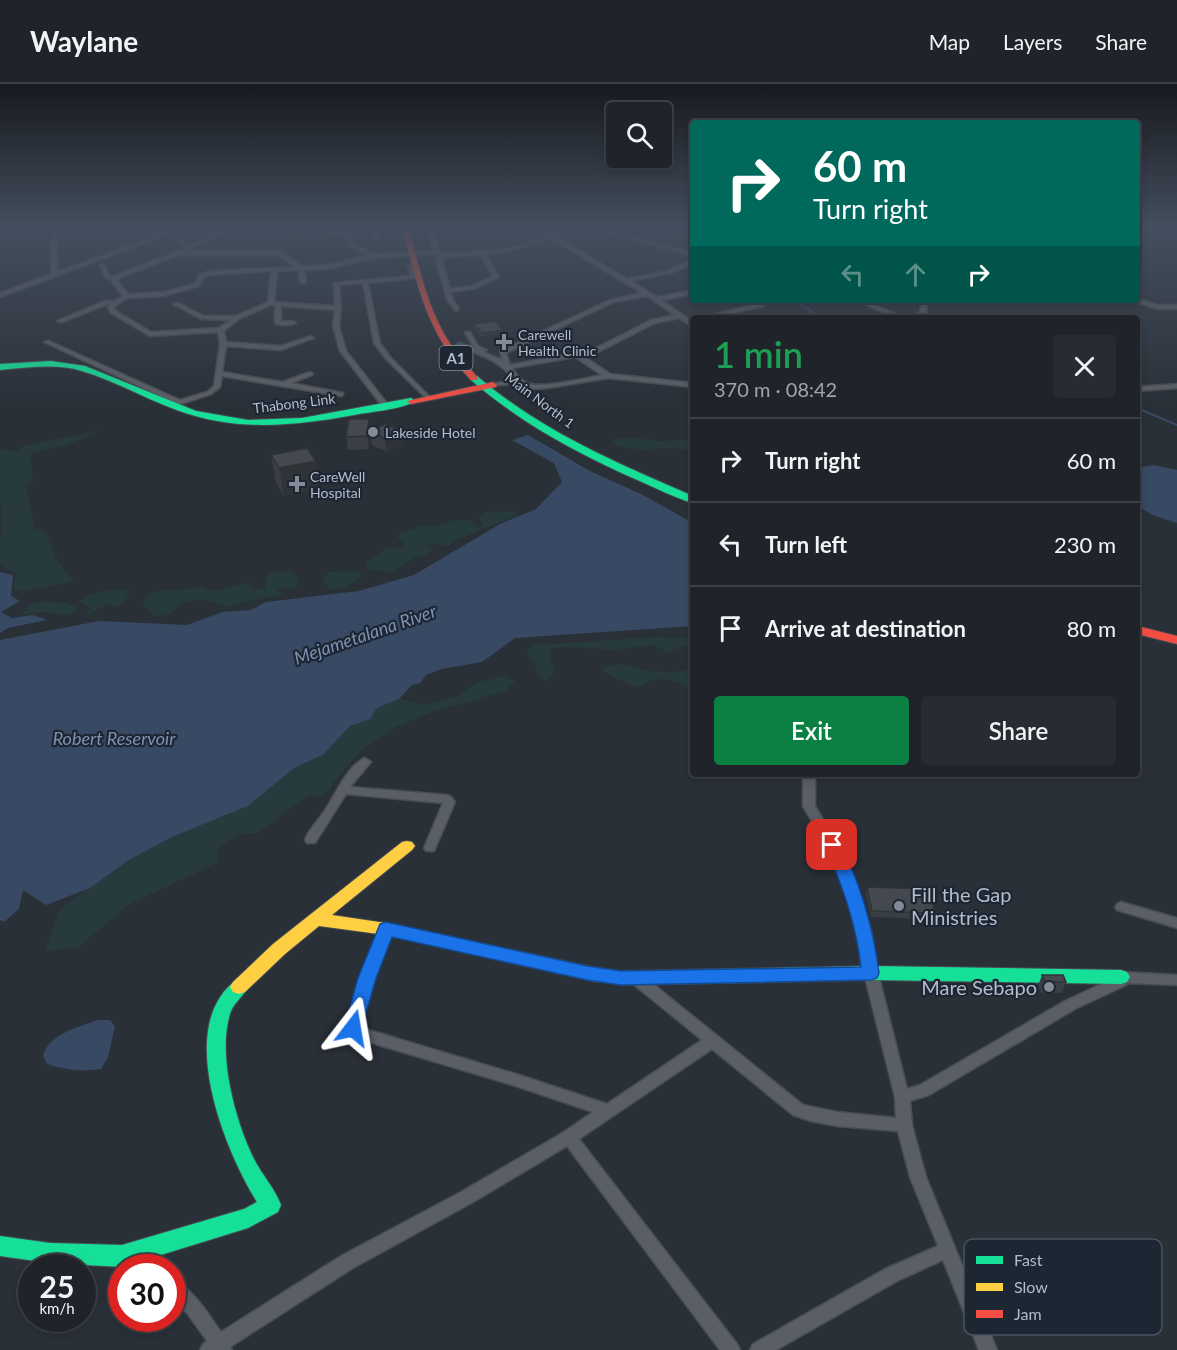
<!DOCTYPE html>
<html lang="en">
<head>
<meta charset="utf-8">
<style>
	:root { --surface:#20242a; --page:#282c32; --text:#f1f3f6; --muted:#a2a4a8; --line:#3d4147; --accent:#0b8043 }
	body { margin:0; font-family:Lato,sans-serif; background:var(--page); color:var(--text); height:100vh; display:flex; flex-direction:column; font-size:22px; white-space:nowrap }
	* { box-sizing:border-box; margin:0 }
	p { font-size:20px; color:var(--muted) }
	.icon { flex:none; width:33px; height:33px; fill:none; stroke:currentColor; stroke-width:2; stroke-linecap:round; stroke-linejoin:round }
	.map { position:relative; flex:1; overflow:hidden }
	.panel { position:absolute; left:690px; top:231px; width:450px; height:462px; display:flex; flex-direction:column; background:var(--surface); border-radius:6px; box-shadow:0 3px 9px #0003,0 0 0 2px var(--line) }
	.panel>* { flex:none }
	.top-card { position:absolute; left:690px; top:36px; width:450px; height:183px; border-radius:6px; box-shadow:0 3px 9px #0003,0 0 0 2px var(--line); background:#00695c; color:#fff; overflow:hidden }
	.controls { position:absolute; left:606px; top:18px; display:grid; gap:12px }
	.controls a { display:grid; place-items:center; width:66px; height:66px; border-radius:6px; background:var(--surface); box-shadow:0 3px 9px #0003,0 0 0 2px var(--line); font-size:30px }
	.speed { position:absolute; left:18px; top:1170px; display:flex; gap:12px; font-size:30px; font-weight:700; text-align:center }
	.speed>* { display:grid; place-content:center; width:78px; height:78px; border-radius:50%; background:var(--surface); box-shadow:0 3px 9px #0003,0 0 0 2px var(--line); line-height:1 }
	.speed small { font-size:15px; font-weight:400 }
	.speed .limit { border:9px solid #d22; background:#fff; color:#111 }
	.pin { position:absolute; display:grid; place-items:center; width:51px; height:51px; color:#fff; margin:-26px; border-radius:12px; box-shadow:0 3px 9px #0006 }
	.me { position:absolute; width:66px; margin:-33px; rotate:14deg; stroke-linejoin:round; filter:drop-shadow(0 0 4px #0008) }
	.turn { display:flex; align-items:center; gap:21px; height:126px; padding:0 24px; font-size:27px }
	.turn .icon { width:78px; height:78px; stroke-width:2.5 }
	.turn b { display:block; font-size:42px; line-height:51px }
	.lanes { display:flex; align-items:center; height:57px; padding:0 24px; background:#0003; justify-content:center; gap:30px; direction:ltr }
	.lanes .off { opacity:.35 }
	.round { display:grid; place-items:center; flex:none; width:63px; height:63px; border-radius:6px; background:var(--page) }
	.head { display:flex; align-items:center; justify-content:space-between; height:102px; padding:0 24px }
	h1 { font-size:36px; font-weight:600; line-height:45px; color:#1e9e55 }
	.primary-button { display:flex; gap:12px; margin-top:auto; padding:12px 24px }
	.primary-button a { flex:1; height:69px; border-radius:6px; background:var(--accent); color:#fff; font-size:24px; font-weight:600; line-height:69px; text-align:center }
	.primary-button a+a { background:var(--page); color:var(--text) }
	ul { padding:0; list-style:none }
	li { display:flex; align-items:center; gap:18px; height:84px; padding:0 24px; border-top:2px solid var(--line) }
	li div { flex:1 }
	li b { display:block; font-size:22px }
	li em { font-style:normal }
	header { display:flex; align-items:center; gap:36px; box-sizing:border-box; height:84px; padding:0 30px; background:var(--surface); border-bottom:2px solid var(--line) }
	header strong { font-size:28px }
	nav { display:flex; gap:33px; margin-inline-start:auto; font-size:21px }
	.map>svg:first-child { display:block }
	.green { fill:#273a3e }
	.water { fill:#384963 }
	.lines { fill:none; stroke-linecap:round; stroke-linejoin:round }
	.stream { stroke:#384963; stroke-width:2 }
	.street-casing { stroke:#484c53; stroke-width:3 }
	.fast-casing { stroke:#484c53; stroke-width:2 }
	.slow-casing { stroke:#484c53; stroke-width:2 }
	.jam-casing { stroke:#484c53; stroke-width:2 }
	.street { fill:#5a5e66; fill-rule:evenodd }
	.fast { fill:#16e098; fill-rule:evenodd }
	.slow { fill:#ffcf43; fill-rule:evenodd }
	.jam { fill:#f24e42; fill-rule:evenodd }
	.wall { fill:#3a3f45 }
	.shaded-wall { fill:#303338 }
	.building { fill:#444950; stroke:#303338; stroke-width:1.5 }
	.route { fill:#1a73e8; stroke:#114b97; stroke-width:1.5 }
	.poi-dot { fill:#848b96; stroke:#1d2633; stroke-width:2 }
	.labels { text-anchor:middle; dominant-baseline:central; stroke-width:4.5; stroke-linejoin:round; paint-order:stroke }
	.far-poi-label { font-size:14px; fill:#b4bcc9; stroke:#1d2633; text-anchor:start }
	.far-street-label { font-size:14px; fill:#b4bcc9; stroke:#1d2633 }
	.shield { fill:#1d2633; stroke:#878f9c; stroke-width:1.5 }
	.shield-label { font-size:15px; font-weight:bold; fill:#b4bcc9 }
	.water-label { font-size:18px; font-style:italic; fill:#7c92b1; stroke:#1d2633 }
	.near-poi-label { font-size:20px; fill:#b4bcc9; stroke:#1d2633; text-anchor:start }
	.key { fill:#1d2633; stroke:#4a5360; stroke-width:1.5 }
	.key-label { font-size:16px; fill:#b4bcc9 }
</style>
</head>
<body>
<header>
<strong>Waylane</strong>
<nav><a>Map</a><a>Layers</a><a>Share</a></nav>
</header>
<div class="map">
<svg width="1177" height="1266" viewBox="0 0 1177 1266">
	<rect width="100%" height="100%" fill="#2a3038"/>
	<path class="green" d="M 99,347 L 67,361 L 31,370 L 33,397 L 26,400 L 34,444 L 46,448 L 55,474 L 74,497 L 32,506 L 13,506 L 16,489 L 0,481 L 0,451 L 4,450 L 1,444 L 2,423 L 0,421 L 0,366 L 17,367 L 27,361 Z
		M 638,354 L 657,357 L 693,356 L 693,367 C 667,360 640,371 615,360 L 613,355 Z
		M 513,427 L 517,431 L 452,458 L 450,462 L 426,460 L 432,466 L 427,470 L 413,474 L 394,488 L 371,486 L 367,483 L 367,478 L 388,464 L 403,465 L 404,461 L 396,451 L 424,441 L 433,443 L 455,436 L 469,436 L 477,443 L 484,441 L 478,434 L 487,428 Z
		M 281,487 L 292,488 L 300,496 L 294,505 L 275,503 L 281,510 C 265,516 243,516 229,524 L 204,515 L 180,520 L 171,530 L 155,533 L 142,519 L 147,510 C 164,504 182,507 200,503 C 216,513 232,500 248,499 L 253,505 L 265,505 L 267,490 Z
		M 350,487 L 362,491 L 347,504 L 330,506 L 322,496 L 328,488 Z
		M 110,505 L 130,507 L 126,516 L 117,524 L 107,520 L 85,533 L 90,523 L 79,517 L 84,513 Z
		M 41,518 L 66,519 L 78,524 C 66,538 56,528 41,528 C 35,528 28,530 22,531 C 26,521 31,519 41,518 Z
		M 656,553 L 693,554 L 693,560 L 667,568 L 655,561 L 610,566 L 573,563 L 552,564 L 549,574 L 555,586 L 545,598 L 526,569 L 534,561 Z
		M 620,580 C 644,587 669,592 693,584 L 693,607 C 673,593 660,591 638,603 L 612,593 L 602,586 L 606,582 Z
		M 505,592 L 515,597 L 506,607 L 432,628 L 391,645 L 362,666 L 336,695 L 325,711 L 309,712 L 256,749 L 244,749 L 217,764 L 218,777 L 203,786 L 129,820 L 79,863 L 45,867 L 61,824 L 129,776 L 172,753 L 248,722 L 294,684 L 323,671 L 350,642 L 370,635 L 377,624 L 399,615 L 423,620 L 437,618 L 453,614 L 478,598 Z"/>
	<path class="water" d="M 528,351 L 590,387 L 641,410 L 693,439 L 693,542 L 515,554 L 482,578 L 442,585 L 426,591 L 420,599 L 412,601 L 399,615 L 377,624 L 370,635 L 350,642 L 323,671 L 294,684 L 248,722 L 172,753 L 129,776 L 90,804 L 46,821 L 23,806 L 19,825 L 4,838 L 0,836 L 0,556 L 99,537 L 187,541 L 222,528 L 251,526 L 266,518 L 359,507 L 414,491 L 500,440 L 536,425 L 562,398 L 554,379 L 512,356 Z
		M 1153,381 L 1177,386 L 1177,439 L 1152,431 L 1138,422 L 1141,419 L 1137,416 L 1137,384 Z
		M 0,488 L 13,491 L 11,512 L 20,517 L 1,528 L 12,534 L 33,531 L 47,536 L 8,544 L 0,549 Z
		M 98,936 L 110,936 L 115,942 L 108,973 L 101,985 C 82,988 65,986 47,980 L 43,972 C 49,950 78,943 98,936 Z"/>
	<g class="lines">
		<path class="stream" d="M 792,216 L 813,228 L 816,234
			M 1137,324 L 1177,341"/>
		<defs>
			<path id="street" d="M 11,142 L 19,142 L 0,149 L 0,145 Z
				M 52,142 L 57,142 L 57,188 L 169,147 L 202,142 L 214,142 L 172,149 L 0,213 L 0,209 L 51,190 Z
				M 228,142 L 272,147 L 269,149 L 230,145 L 185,167 L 279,167 L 302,182 L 326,181 L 370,171 L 349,162 L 346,151 L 298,154 L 296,151 L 346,148 L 345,142 L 373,142 L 380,146 L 381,152 L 378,156 L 373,155 L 375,152 L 375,147 L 372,145 L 350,144 L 353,160 L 376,170 L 434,167 L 427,148 L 430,146 L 433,148 L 439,167 L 450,170 L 505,165 L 523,161 L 567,142 L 573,142 L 554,151 L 627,195 L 667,187 L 693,176 L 693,180 L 671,189 L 631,197 L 657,213 L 693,206 L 693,210 L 661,216 L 693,238 L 693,243 L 679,234 L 655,239 L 598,268 L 582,271 L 610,290 L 693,299 L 693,303 L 608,294 L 548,304 L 530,305 L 518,299 L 491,302 L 491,300 L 514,296 C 498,275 480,271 457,262 L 456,261 L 459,259 L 474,264 L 465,249 L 466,248 L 470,248 L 478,262 L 487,266 L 483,268 L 502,276 L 500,267 L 610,216 L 642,209 L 549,153 C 528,163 509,168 486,170 L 499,193 L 476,204 L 451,208 L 453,216 L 459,225 L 456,227 L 447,216 L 436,175 L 441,171 L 437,170 L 375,174 L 326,185 L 304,186 L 306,198 L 303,200 L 300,198 L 299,186 L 277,187 L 274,218 L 335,222 L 334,199 L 411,192 L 408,181 L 413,180 L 416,194 L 368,199 L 380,259 L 391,274 L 431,314 L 428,316 L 387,276 L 374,259 L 363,199 L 339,201 L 341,224 L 339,242 L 346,267 L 389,322 L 385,324 L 383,323 L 340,267 L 333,242 L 335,226 L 281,222 L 281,237 L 293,237 L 296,239 C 291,242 280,242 275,239 L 275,221 L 271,221 L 239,235 L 224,247 L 226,258 L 281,262 L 311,252 L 314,254 L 281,266 L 226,262 L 222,288 L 282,298 L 310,288 L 313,290 L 312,291 L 291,299 L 343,309 L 343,311 L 341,312 L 222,292 L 220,303 L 211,310 L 172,323 L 168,321 L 173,318 L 44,258 L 49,257 L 180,316 L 207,308 L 214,302 L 220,260 L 218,248 L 150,252 L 111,229 L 108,223 L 111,220 L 108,220 L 62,238 L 57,237 L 105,217 L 115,217 L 123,212 L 112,198 L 113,196 L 106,195 L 100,181 L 104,181 L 110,192 L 115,192 L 185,164 L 176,157 L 176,155 L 180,155 L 189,162 ZM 178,171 L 278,171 L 295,183 L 210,187 L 200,190 L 195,200 L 164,208 L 128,210 L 118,198 L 119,194 ZM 481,171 L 493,192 L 473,202 L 450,205 L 442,176 L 446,173 ZM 271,187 L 268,218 L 236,232 L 204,232 L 178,219 L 173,220 L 201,235 L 231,236 L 219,244 L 151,248 L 116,227 L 114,223 L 127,214 L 164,212 L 199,202 L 204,192 L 210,191 ZM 647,212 L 675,231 L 651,236 L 594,265 L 510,281 L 506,269 L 614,218 ZM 575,273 L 602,291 C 586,294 543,304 530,300 C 522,298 517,291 512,284 Z
				M 581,142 L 589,142 L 693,168 L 693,172 Z
				M 1137,215 L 1158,221 L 1177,221 L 1177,225 L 1158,225 L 1131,216 Z
				M 855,216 L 863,216 L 905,234 L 897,234 Z
				M 922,216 L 928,216 L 926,229 L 918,234 L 910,234 L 920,228 Z
				M 762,219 L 765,221 L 764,222 L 710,234 L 699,234 Z
				M 1177,300 L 1177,304 L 1137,307 L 1137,303 Z
				M 365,674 L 371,678 L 350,703 L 446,711 L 450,712 L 455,718 L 434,767 L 426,767 L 424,764 L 443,719 L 346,710 L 315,759 L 307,759 L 305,756 L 307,751 C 313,741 321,733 327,723 C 336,709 348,681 365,674 Z
				M 803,690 L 815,690 L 815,722 L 838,761 L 856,800 L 871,847 L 878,889 L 907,1005 L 920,1001 L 1065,917 L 1114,894 L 1116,889 L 1121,888 L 1177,891 L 1177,901 L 1127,899 L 1126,901 L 1075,925 L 929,1011 L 910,1017 L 912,1041 L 926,1093 L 997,1266 L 979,1266 L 943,1176 L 897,1197 L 776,1266 L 750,1266 L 753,1260 L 885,1185 L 938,1162 L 910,1093 L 898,1047 L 837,1042 L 811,1037 L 793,1031 L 712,965 L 579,1055 L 737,1260 L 740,1266 L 720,1266 L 567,1062 L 473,1118 L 353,1184 L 230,1263 L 232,1266 L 200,1266 L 203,1260 L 207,1257 L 187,1229 L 172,1216 L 172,1196 C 194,1205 208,1230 221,1248 L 341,1172 L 461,1108 L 564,1048 L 593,1028 L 516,1002 L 352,953 L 346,944 L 360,894 L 381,841 L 386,840 L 391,841 L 392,845 L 374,894 L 360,943 L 362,944 L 516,990 L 607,1020 L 702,956 L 632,899 L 630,895 L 632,891 L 637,890 L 642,891 L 803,1021 L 837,1028 L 896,1034 L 895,1013 L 864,889 L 859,847 L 844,800 L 826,761 L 803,722 Z
				M 1121,818 L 1177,834 L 1177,844 L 1117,826 L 1115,823 L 1117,820 Z
				M 124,1165 L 148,1178 L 150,1184 C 137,1184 122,1187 116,1173 L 118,1167 Z"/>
			<path id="fast" d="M 51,277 L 85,282 L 196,327 L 248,336 L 302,334 L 411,314 L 415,317 C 404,325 369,328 354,331 C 299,341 245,347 192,331 C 154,320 119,298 82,287 C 56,279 26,284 0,286 L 0,280 Z
				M 471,292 L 477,292 C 541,347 616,379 693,412 L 693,419 C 675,414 658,405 642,398 C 580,371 522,340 471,296 Z
				M 871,882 L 1121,886 L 1127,888 L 1130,893 L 1127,898 L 1121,900 L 871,896 L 621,901 L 591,896 L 588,891 L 591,886 L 597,884 L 621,887 Z
				M 239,896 L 245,898 L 248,903 C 243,913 233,919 230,930 C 217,971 236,1040 255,1077 C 263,1092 275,1105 281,1121 L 278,1128 L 248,1144 L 122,1183 L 50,1179 L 0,1172 L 0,1152 L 50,1159 L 122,1161 L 244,1125 L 257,1118 C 227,1070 186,968 219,915 C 224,907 230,899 239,896 Z"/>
			<path id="slow" d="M 407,757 L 412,758 L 415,762 L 412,766 L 332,831 L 386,839 L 597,884 L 603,886 L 606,891 L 603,896 L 597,898 L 386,851 L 319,842 L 285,870 L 245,908 L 239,910 L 233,908 L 230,903 L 233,898 L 273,860 L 402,758 Z"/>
			<path id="jam" d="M 402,142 L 408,142 C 419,182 427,226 451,261 C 459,273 469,283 478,294 L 477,296 L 471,296 C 426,248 418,203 402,142 Z
				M 493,298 L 497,301 L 496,303 L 411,320 L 407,317 Z
				M 1137,542 L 1177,552 L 1177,560 L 1137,550 Z"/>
		</defs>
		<use href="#street" class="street-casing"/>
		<use href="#fast" class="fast-casing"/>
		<use href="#slow" class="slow-casing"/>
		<use href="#jam" class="jam-casing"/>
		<use href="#street" class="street"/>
		<use href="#fast" class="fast"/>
		<use href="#slow" class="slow"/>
		<use href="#jam" class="jam"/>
	</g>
	<path class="wall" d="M 474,240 L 503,250 L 482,253 L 474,244 Z
		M 370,347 L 402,347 L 403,360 L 387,368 L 372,361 L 370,349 L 369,365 L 348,366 L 346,353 Z
		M 271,371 L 316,377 L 320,404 L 284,412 L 276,398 Z
		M 867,803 L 935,829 L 933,835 L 871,833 L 866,809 Z
		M 1042,891 L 1066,898 L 1062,909 L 1041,909 L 1038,902 Z"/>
	<path class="shaded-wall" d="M 503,246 L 503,250 L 482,253 L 482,249 Z
		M 369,335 L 370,348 L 369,365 L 367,352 Z
		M 402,347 L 403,360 L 387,368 L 385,355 Z
		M 316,377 L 320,404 L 284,412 L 279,384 Z"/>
	<path class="building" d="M 495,237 L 503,246 L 482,249 L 474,240 Z
		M 349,335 L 369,335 L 367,352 L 346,353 Z
		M 385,340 L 402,347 L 385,355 L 370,347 Z
		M 307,364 L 316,377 L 279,384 L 271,371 Z
		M 867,803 L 929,805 L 935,829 L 872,827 Z
		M 1042,891 L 1063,891 L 1066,898 L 1045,898 Z"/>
	<linearGradient id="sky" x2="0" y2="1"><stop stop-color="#171a1f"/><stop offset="0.45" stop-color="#444e5e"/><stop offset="1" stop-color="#444e5e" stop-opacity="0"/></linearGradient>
	<rect width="1177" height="319" fill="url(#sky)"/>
	<path class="route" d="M 832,756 L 838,757 C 861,799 873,843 879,889 L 877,894 L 871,896 L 621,901 L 587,896 L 392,853 L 376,894 L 360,950 L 353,952 L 347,950 L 344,944 L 358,894 L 378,845 L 380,840 L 386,838 L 587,882 L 621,887 L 861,883 C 856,839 843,801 824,761 L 827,757 Z"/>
	<g class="poi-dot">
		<path d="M501 249h6v6h6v6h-6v6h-6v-6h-6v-6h6z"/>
		<circle cx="373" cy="348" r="6"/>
		<path d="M294 391h6v6h6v6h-6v6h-6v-6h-6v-6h6z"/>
		<circle cx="899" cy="822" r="6"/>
		<circle cx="1049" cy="903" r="6"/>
	</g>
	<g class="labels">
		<g class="far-poi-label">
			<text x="518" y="250">Carewell<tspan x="518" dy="16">Health Clinic</tspan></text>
			<text x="385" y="348">Lakeside Hotel</text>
			<text x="310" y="392">CareWell<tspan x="310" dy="16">Hospital</tspan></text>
		</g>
		<g class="far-street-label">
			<text transform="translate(540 316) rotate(37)">Main North 1</text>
			<text transform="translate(294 319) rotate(-7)">Thabong Link</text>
		</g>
		<rect class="shield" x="439.5" y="262" width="33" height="24" rx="4.5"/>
		<g class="shield-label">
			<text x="456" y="274">A1</text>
		</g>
		<g class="water-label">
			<text transform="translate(365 550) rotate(-19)">Mejametalana River</text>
			<text x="114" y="654">Robert Reservoir</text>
		</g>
		<g class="near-poi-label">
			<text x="911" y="810">Fill the Gap<tspan x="911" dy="23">Ministries</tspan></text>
			<text x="1037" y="903" text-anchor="end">Mare Sebapo</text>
		</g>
	</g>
	<rect x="964" y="1155" width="198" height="96" rx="9" class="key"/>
	<rect x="976" y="1172" width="27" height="8" fill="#16e098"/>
	<rect x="976" y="1199" width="27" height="8" fill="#ffcf43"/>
	<rect x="976" y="1226" width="27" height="8" fill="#f24e42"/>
	<g class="key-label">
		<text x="1014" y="1182">Fast</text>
		<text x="1014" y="1209">Slow</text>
		<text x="1014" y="1236">Jam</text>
	</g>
</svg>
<div class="controls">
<a><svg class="icon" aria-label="search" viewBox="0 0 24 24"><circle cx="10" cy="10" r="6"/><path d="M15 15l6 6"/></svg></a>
</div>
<div class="speed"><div>25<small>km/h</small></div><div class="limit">30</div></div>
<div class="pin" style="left:832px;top:761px;background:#d93025"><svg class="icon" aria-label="arrive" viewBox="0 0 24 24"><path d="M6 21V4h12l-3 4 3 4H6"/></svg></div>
<svg class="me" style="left:353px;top:944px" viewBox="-20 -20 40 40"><path d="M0-17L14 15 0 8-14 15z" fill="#1a73e8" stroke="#fff" stroke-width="4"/></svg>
<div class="top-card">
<div class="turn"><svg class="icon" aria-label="right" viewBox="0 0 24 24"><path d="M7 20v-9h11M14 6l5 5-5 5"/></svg><div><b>60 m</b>Turn right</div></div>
<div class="lanes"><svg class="icon off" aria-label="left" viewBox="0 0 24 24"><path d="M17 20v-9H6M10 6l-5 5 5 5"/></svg><svg class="icon off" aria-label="ahead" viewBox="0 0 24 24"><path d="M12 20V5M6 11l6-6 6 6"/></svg><svg class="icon" aria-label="right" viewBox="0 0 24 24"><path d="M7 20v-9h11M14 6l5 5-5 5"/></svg></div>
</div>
<section class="panel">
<div class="head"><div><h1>1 min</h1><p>370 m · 08:42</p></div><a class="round"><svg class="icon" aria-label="close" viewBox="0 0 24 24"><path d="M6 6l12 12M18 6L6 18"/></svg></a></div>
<ul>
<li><svg class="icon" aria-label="right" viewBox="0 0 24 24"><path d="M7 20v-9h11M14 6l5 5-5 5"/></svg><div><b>Turn right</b></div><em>60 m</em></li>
<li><svg class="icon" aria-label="left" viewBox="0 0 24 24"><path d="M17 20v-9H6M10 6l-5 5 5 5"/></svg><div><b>Turn left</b></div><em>230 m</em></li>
<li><svg class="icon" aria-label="arrive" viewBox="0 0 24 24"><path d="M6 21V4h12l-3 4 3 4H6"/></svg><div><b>Arrive at destination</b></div><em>80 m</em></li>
</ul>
<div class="primary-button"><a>Exit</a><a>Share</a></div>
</section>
</div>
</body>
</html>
